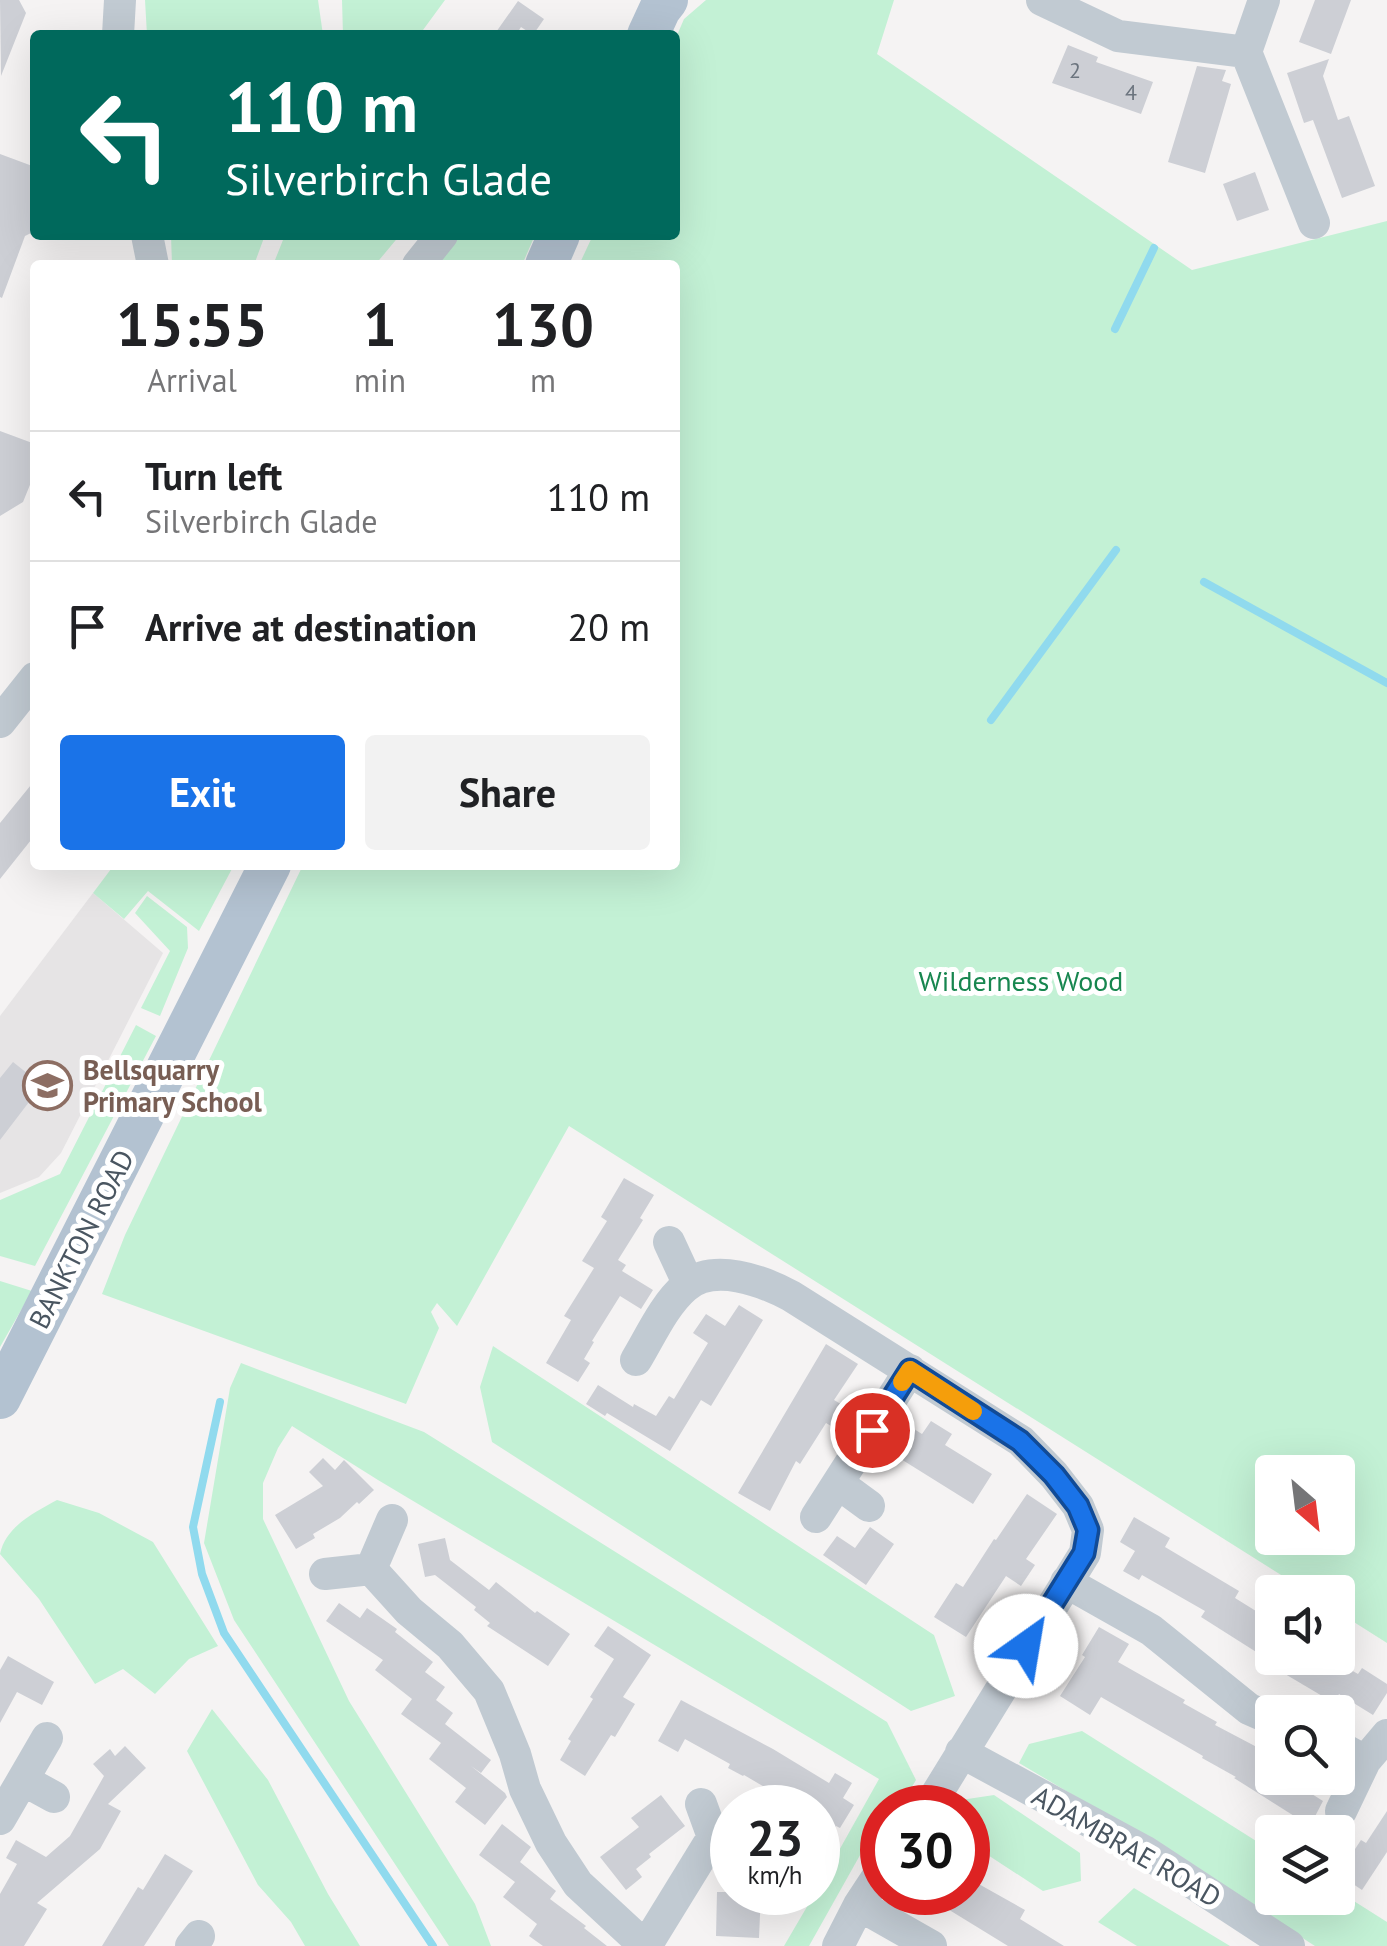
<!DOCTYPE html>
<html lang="en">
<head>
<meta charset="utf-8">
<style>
	:root { --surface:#fff; --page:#f2f2f2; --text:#202124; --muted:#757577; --line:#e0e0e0; --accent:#1a73e8 }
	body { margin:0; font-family:"PT Sans",sans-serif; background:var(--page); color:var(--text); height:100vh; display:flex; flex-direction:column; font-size:38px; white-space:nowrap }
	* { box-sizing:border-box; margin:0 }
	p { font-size:32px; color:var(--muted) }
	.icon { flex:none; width:55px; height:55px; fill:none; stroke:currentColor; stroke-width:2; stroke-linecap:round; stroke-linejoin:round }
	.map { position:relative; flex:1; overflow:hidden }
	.panel { position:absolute; left:30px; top:260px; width:650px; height:610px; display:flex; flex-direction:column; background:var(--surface); border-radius:10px; box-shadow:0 10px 40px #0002 }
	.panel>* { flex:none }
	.top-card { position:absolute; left:30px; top:30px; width:650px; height:210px; border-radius:10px; box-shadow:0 10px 40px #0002; background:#00695c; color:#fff; overflow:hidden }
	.needle { width:65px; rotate:152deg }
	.fabs { position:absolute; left:1255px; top:1455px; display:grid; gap:20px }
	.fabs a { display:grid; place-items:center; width:100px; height:100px; border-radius:10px; background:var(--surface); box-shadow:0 10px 40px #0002; font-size:50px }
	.speed { position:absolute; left:710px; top:1785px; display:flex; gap:20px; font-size:50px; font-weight:700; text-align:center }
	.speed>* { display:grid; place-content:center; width:130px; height:130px; border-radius:50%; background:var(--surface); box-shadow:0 10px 40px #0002; line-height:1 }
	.speed small { font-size:25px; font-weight:400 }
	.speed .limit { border:15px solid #d22; background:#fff; color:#111 }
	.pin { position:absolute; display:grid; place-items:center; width:85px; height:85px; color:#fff; margin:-42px; border:5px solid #fff; border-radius:50%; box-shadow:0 2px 10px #0007 }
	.me { position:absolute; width:110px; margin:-55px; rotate:32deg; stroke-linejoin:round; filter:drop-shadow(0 0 8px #0008) }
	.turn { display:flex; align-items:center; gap:35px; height:210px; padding:0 30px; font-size:45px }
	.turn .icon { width:130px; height:130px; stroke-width:2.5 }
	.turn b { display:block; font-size:70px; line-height:85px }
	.eta { display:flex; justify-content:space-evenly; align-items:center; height:170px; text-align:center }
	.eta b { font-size:60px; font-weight:700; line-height:70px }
	.button { display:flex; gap:20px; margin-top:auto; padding:20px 30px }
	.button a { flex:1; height:115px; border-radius:10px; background:var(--accent); color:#fff; font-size:40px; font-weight:700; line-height:115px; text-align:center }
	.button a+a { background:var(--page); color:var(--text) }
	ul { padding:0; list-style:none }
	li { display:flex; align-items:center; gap:30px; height:130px; padding:0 30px; border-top:2px solid var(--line) }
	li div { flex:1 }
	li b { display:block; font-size:38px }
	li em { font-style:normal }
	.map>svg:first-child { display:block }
	.education { fill:#e6e4e5 }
	.green { fill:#c3f1d5; fill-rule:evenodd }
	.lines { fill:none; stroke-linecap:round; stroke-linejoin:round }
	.stream { stroke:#90daee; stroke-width:8 }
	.building { fill:#cdcfd5 }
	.minor { stroke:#c1cad2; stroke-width:32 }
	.major { stroke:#b3c2d1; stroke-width:42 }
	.route-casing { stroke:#114b97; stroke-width:25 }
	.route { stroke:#1a73e8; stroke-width:18 }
	.slow { stroke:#f59e0b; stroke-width:18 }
	.labels { text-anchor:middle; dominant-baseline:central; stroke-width:10; stroke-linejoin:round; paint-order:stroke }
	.number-label { font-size:22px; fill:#6b747e }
	.park-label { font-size:28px; fill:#17864f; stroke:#fff }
	.education-label { font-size:28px; font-weight:bold; fill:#785e54; stroke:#fff; text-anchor:start }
	.street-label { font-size:28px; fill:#4a5661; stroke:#fff }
</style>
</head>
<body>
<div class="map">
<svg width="1387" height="1946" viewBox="0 0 1387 1946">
	<rect width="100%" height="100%" fill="#f5f3f3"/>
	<path class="education" d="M 93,893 L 163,953 L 61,1153 L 39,1177 L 0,1193 L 0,1016 Z"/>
	<path class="green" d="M 145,0 L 318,0 L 323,35 L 147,35 Z
		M 342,0 L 445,0 L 423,30 L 429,35 L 343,35 Z
		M 706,0 L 894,0 L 877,54 L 1192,270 L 1387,221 L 1387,1643 L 1338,1612 L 1338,1592 L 1308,1592 L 569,1126 L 457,1326 L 437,1303 L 431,1312 L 439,1328 L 406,1404 L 102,1294 L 125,1235 L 303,865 L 675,865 L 675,265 L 579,265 L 593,235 L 675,235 L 675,40 L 684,19 ZM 1272,1472 L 1338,1472 L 1338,1538 L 1272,1538 Z
		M 171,235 L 265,235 L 254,265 L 172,265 Z
		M 285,235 L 400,235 L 375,265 L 273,265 Z
		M 455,235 L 535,235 L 522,265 L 430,265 Z
		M 114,865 L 234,865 L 199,931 L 148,891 L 124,919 L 93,893 Z
		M 147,896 L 187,927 L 188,948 L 160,1016 L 141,1008 L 170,951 L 135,913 Z
		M 136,1025 L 156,1036 L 35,1266 L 0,1256 L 0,1200 L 60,1174 Z
		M 0,1281 L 32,1291 L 0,1347 Z
		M 493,1346 L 934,1635 L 955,1696 L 911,1711 L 492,1442 L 480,1387 Z
		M 241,1363 L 424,1432 L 887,1722 L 916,1780 L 901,1805 L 889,1804 L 887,1807 L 882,1808 L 882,1816 L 809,1946 L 784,1946 L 815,1893 L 818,1892 L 818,1888 L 879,1779 L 378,1480 L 292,1426 L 278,1448 L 263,1483 L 263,1519 L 349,1701 L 475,1904 L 491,1946 L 449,1946 L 234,1620 L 204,1543 L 230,1388 Z
		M 57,1500 L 99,1513 L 153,1542 L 218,1646 L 189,1659 L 155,1694 L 123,1669 L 95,1684 L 39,1599 L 0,1554 C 6,1526 34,1513 57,1500 Z
		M 212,1709 L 268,1780 L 328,1894 L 360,1946 L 305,1946 L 291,1922 L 258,1885 L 187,1751 Z
		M 1082,1731 L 1272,1851 L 1272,1898 L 1338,1898 L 1338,1891 L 1387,1922 L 1387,1946 L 1315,1946 L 1149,1840 L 1019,1763 L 1029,1744 Z
		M 994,1795 L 1080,1853 L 1081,1881 L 1043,1891 L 968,1842 L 968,1808 L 955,1807 L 961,1800 Z
		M 1134,1888 L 1230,1946 L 1137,1946 L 1098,1922 Z"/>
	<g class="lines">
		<path class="stream" d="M 1115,329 L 1154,248
			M 1204,582 L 1387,683
			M 991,720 L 1116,550
			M 220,1402 L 193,1527 L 202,1574 L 224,1633 L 433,1946"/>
	</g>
	<path class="building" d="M 0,0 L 19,0 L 26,13 L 1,76 Z
		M 1315,0 L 1351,0 L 1331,54 L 1299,42 Z
		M 518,1 L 544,19 L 533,35 L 521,27 L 516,35 L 494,35 Z
		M 1068,45 L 1098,57 L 1096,62 L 1153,82 L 1141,114 L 1052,83 Z
		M 1329,59 L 1323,76 L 1338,120 L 1349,116 L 1375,186 L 1342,198 L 1313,120 L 1304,123 L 1287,73 Z
		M 1197,66 L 1226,70 L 1222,81 L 1231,84 L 1205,173 L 1168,162 Z
		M 0,154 L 35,167 L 35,231 L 25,236 L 2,298 L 0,297 Z
		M 1255,172 L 1269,210 L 1237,221 L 1223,184 Z
		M 0,431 L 35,444 L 35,453 L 30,466 L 34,475 L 23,502 L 0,516 Z
		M 35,780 L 35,835 L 0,879 L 0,823 Z
		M 13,1062 L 42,1085 L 0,1140 L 0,1078 Z
		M 624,1178 L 654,1195 L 640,1218 L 643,1220 L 618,1260 L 626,1265 L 622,1271 L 653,1290 L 641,1309 L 620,1296 L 592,1341 L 594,1342 L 584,1359 L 590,1363 L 578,1382 L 546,1363 L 571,1320 L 564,1316 L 594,1268 L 582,1261 L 607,1221 L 601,1217 Z
		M 739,1305 L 763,1320 L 711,1406 L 701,1400 L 670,1451 L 607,1413 L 605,1416 L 586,1404 L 598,1385 L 633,1407 L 634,1404 L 656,1416 L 669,1396 L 674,1399 L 708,1343 L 693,1333 L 706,1314 L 725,1326 Z
		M 826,1344 L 858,1364 L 834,1400 L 856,1413 L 843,1433 L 826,1423 L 800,1464 L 796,1461 L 770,1511 L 738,1493 Z
		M 931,1421 L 952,1434 L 945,1445 L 992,1474 L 973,1504 L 888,1451 L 906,1424 L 922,1434 Z
		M 323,1458 L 335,1470 L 344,1460 L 374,1490 L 359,1504 L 357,1502 L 340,1518 L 313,1534 L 315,1538 L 296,1549 L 275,1515 L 323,1486 L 309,1472 Z
		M 1027,1494 L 1057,1514 L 1026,1559 L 1035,1565 L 1021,1586 L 1006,1576 L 966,1637 L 934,1617 L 956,1583 L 963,1587 L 994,1539 L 996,1540 Z
		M 1134,1517 L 1170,1538 L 1165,1547 L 1239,1591 L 1235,1598 L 1272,1621 L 1272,1662 L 1201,1617 L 1205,1611 L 1142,1575 L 1139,1580 L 1123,1571 L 1135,1551 L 1120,1542 Z
		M 870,1527 L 894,1544 L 866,1585 L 823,1555 L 837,1536 L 855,1548 Z
		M 445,1538 L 450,1560 L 489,1590 L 496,1582 L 535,1613 L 537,1611 L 570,1634 L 548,1666 L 487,1626 L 490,1623 L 474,1610 L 476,1607 L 435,1575 L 425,1577 L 418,1544 Z
		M 339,1603 L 360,1618 L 367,1608 L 397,1629 L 395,1632 L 433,1662 L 425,1672 L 445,1687 L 436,1700 L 453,1713 L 445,1724 L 491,1760 L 481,1773 L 471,1766 L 505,1793 L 507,1797 L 485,1825 L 455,1802 L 466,1788 L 429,1759 L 441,1743 L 401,1714 L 412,1699 L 375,1670 L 383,1660 L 326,1621 Z
		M 608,1626 L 651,1655 L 623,1697 L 635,1704 L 615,1737 L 611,1735 L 585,1776 L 560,1760 L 571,1741 L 568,1739 L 593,1699 L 590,1697 L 614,1659 L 594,1646 Z
		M 1099,1627 L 1129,1644 L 1118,1662 L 1185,1700 L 1183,1703 L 1217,1722 L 1215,1725 L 1272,1755 L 1272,1778 L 1315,1778 L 1307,1791 L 1323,1801 L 1310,1826 L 1234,1778 L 1236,1777 L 1202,1758 L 1203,1756 L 1101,1697 L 1090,1715 L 1060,1696 L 1085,1657 L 1082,1655 Z
		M 8,1656 L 54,1682 L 42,1705 L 17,1692 L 0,1723 L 0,1670 Z
		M 1289,1658 L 1330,1658 L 1358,1674 L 1362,1668 L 1387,1684 L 1387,1693 L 1373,1715 L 1339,1694 L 1334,1703 L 1280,1671 Z
		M 681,1700 L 773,1749 L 829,1783 L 835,1773 L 852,1783 L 843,1798 L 854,1805 L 840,1828 L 836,1826 L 818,1858 L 818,1808 L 803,1808 L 791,1800 L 790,1802 L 744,1775 L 743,1776 L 728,1768 L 730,1764 L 685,1739 L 678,1752 L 658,1741 Z
		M 125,1746 L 146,1768 L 108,1804 L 121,1811 L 100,1849 L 37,1903 L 47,1909 L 24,1946 L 0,1946 L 0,1894 L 17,1864 L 6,1858 L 16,1840 L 46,1857 L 70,1836 L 104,1776 L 93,1764 L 110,1749 L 115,1756 Z
		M 661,1795 L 685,1826 L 649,1854 L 651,1857 L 636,1869 L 642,1877 L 626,1890 L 600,1857 L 639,1827 L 631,1818 Z
		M 1387,1811 L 1387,1852 L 1362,1890 L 1338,1874 L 1338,1846 L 1351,1855 L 1361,1840 L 1366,1843 Z
		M 502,1824 L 531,1847 L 520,1862 L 556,1891 L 550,1899 L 586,1926 L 584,1928 L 607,1946 L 543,1946 L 529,1936 L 537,1924 L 503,1897 L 515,1882 L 479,1855 Z
		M 165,1854 L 193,1871 L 144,1946 L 102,1946 L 138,1887 L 143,1890 Z
		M 968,1878 L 1025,1910 L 1020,1919 L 1064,1946 L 1008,1946 L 920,1892 L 968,1892 Z
		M 717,1892 L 761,1892 L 759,1938 L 716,1936 Z"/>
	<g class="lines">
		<path class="minor" d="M 1042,0 L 1118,36 L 1246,52 L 1264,0
			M 118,35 L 120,0
			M 1246,52 L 1314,223
			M 147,235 L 153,265
			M 418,265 L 442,235
			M 0,722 L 35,678
			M 669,1242 L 688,1283
			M 636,1360 C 650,1337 664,1305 685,1287 C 713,1262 763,1281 791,1296 L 1021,1441 L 1054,1475 L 1078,1506 L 1088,1530 L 1085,1553 L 928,1808
			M 839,1484 L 869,1506
			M 816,1517 L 910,1370
			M 371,1569 L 392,1520
			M 325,1574 L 371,1569 L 409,1611 L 450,1645 L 489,1691 L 515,1754 L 525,1789 L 551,1843 L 578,1884 L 645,1946
			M 1066,1582 L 1151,1630 L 1249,1709 L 1272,1719
			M 1338,1746 L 1365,1761 L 1341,1811
			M 961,1752 L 1144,1851 L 1289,1946
			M 1365,1761 L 1387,1735
			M 23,1780 L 54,1797
			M 0,1819 L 47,1738
			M 859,1905 L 931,1946
			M 191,1946 L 199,1936
			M 646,1946 L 713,1837 L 701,1804
			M 838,1946 L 859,1905 L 882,1870"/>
		<path class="major" d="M 648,35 L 660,9 L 667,0
			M 546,265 L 559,235
			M 0,1398 L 270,865"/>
	</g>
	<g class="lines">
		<defs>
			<path id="route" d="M 872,1430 L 910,1370 L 1020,1441 L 1054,1475 L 1078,1506 L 1088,1530 L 1084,1553 L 1026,1646"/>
		</defs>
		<use href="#route" class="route-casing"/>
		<use href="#route" class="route"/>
		<path class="slow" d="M 902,1382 L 910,1370 L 973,1411"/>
	</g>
	<defs>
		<symbol id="school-ring" viewBox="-11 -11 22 22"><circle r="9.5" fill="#fff" stroke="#8d6e63" stroke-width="1.5"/><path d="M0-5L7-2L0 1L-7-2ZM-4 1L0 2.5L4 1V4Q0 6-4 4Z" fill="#8d6e63"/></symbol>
	</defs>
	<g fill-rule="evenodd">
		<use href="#school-ring" x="20" y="1058" width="55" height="55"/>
	</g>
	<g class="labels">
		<g class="number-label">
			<text x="1075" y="70">2</text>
			<text x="1131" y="92">4</text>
		</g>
		<g class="park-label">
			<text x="1021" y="980">Wilderness Wood</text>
		</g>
		<g class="education-label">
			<text x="83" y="1069">Bellsquarry<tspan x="83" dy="32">Primary School</tspan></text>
		</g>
		<g class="street-label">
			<text transform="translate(81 1239) rotate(-63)">BANKTON ROAD</text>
			<text transform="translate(1127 1846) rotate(30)">ADAMBRAE ROAD</text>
		</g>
	</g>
</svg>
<div class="fabs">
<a><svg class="needle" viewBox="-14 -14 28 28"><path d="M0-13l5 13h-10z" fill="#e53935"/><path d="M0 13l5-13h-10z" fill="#757577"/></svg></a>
<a><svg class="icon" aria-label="sound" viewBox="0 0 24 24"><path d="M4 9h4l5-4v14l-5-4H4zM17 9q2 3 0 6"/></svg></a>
<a><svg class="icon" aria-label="search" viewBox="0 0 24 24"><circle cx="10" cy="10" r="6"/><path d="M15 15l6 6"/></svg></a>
<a><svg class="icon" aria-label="layers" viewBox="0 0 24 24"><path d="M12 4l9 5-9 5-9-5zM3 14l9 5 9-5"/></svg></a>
</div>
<div class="speed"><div>23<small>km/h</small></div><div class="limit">30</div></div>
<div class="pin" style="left:872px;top:1430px;background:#d93025"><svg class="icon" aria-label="arrive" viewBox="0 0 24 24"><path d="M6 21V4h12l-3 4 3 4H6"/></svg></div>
<svg class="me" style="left:1026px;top:1646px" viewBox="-20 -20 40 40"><circle r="19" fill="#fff"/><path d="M0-13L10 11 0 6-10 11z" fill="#1a73e8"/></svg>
<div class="top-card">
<div class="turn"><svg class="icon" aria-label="left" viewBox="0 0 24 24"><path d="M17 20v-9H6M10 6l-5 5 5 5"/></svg><div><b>110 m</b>Silverbirch Glade</div></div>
</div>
<section class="panel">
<div class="eta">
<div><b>15:55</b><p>Arrival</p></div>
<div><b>1</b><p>min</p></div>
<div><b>130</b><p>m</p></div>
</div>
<ul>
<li><svg class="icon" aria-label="left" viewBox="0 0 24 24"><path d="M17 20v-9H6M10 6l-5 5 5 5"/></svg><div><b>Turn left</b><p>Silverbirch Glade</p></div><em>110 m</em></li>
<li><svg class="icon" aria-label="arrive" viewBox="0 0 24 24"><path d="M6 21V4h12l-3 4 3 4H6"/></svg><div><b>Arrive at destination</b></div><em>20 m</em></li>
</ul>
<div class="button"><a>Exit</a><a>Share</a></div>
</section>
</div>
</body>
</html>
